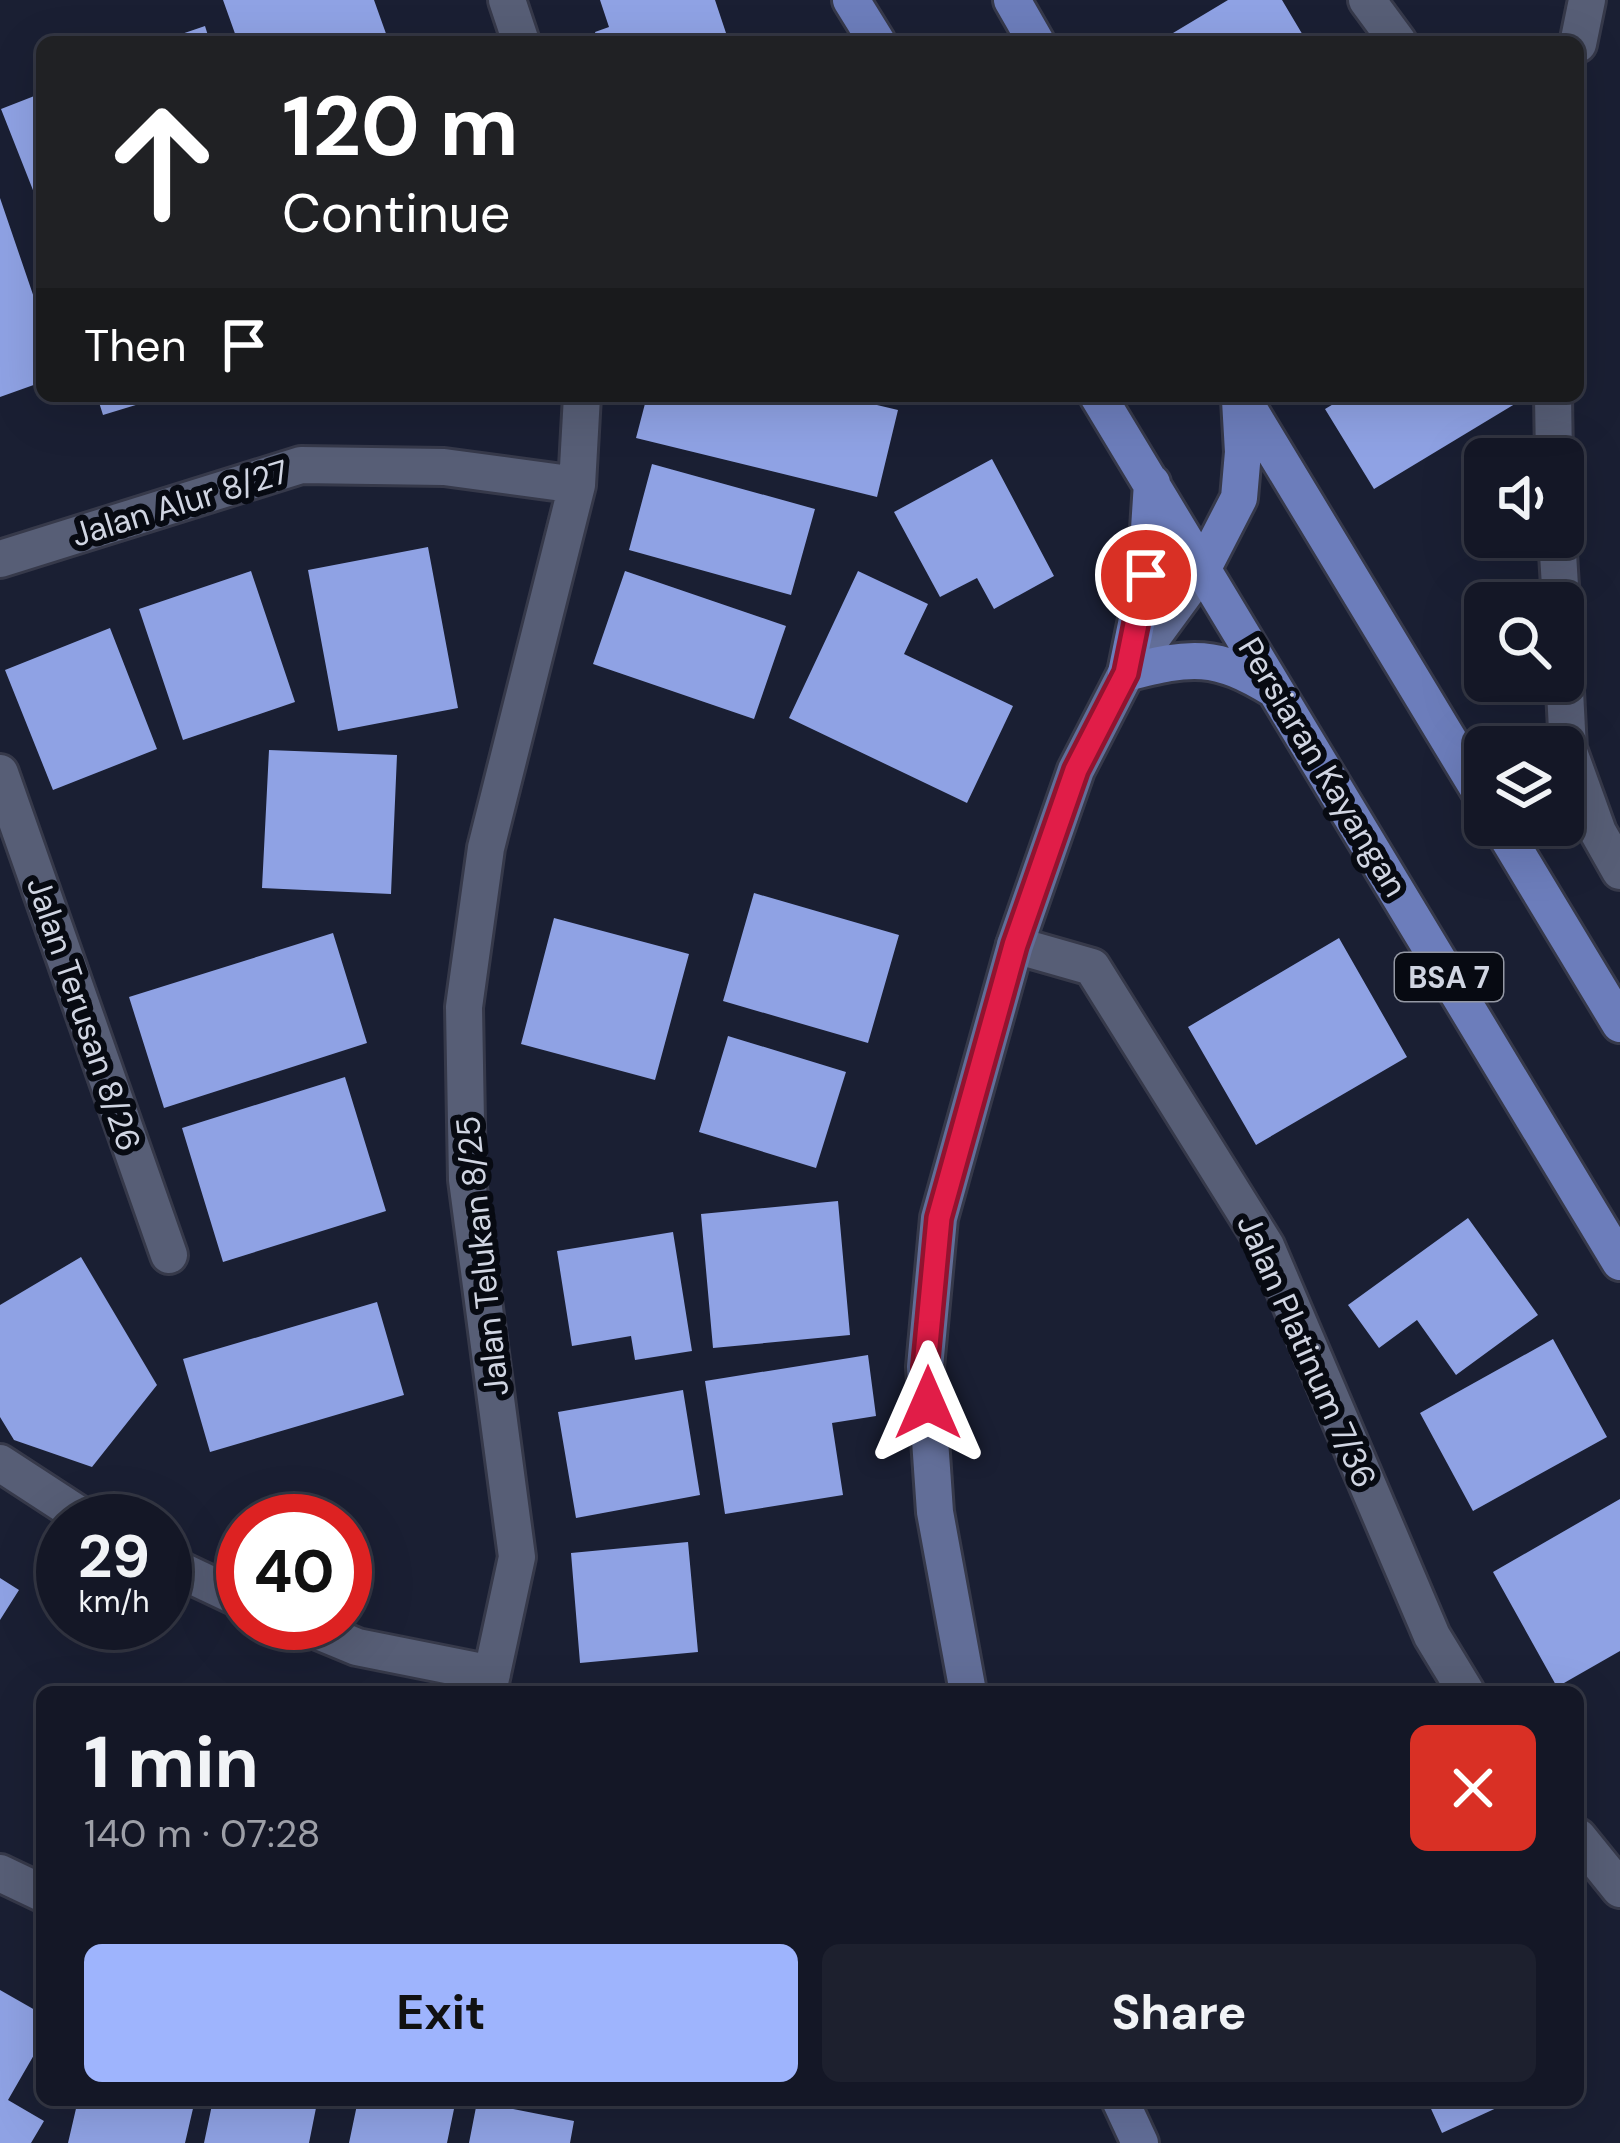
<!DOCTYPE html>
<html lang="en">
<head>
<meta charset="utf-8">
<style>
	:root { --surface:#141726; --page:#1d202e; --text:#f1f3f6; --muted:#9d9fa7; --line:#333643; --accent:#9eb4fd }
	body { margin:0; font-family:"DM Sans",sans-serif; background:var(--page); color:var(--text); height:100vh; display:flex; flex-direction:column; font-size:45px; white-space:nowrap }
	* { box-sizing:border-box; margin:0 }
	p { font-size:39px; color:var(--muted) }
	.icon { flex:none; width:66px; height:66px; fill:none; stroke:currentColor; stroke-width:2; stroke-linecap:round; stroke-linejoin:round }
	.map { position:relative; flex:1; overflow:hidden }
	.details { position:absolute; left:36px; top:1686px; width:1548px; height:420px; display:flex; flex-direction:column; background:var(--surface); border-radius:18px; box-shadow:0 12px 48px #0002,0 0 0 3px var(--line) }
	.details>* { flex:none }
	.top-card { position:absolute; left:36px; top:36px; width:1548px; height:366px; border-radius:18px; box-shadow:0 12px 48px #0002,0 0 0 3px var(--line); background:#202124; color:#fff; overflow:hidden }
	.fabs { position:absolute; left:1464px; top:438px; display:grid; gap:24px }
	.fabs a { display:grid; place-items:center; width:120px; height:120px; border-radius:18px; background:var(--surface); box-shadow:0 12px 48px #0002,0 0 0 3px var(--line); font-size:60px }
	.speed { position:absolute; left:36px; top:1494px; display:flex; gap:24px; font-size:60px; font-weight:700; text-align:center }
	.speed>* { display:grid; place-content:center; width:156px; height:156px; border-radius:50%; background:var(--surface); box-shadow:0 12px 48px #0002,0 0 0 3px var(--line); line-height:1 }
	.speed small { font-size:30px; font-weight:400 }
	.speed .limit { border:18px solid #d22; background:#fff; color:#111 }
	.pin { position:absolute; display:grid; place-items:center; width:102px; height:102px; color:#fff; margin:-51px; border:6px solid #fff; border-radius:50%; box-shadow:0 3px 12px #0007 }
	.me { position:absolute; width:132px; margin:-66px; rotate:0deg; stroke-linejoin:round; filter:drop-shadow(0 0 9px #0008) }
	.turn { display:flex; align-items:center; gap:42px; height:252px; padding:0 48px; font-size:54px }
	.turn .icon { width:156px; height:156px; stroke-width:2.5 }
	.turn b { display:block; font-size:84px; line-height:102px }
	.then { display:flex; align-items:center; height:114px; padding:0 48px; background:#0003; gap:24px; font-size:45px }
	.round { display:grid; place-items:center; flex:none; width:126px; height:126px; border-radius:18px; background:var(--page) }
	.headline { display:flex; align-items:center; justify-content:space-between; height:204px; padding:0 48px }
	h1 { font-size:72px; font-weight:700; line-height:90px }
	.primary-button { display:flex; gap:24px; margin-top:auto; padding:24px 48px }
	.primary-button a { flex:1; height:138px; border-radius:18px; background:var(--accent); color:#111; font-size:48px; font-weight:700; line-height:138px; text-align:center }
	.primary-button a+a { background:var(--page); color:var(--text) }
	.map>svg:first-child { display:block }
	.building { fill:#8fa2e4 }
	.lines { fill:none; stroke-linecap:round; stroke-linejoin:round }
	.street-casing { stroke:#36394a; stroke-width:42 }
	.secondary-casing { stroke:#36394a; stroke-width:42 }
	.primary-casing { stroke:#36394a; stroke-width:42 }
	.street { stroke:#575e76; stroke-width:36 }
	.secondary { stroke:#626e98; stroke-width:36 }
	.primary { stroke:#6c7dbb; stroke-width:36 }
	.route-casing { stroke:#92132f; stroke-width:30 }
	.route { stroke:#e11d48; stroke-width:21 }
	.labels { text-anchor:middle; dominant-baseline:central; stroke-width:12; stroke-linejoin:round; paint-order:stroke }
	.shield { fill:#070a12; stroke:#9498a4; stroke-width:3 }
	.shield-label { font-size:30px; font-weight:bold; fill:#d0d5e2 }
	.street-label { font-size:33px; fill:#d0d5e2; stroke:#070a12 }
</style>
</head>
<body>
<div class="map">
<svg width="1620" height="2143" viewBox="0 0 1620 2143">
	<rect width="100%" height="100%" fill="#1a1f33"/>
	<path class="building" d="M 223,0 L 374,0 L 389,42 L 238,42 Z
		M 600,0 L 715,0 L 729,42 L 598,42 L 595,32 L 609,27 Z
		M 1228,0 L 1282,0 L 1307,42 L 1158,42 Z
		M 205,26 L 210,42 L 161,42 L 161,41 Z
		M 42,93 L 42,213 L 1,109 Z
		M 0,198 L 42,321 L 42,382 L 0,397 Z
		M 97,396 L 161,396 L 162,397 L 103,415 Z
		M 647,396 L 839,396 L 898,410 L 877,497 L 636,438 Z
		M 1347,396 L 1528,396 L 1374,489 L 1325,409 Z
		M 992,459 L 1054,576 L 994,609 L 977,578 L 940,597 L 894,512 Z
		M 652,464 L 815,509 L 791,595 L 629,550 Z
		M 428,547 L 458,708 L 338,731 L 308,570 Z
		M 251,571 L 295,702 L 183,740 L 139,609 Z
		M 625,571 L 786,626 L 754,719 L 593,664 Z
		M 858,571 L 928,604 L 904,654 L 1013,706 L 967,803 L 789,718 Z
		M 110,628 L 157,749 L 53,790 L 5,670 Z
		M 269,750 L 397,755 L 391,894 L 262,888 Z
		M 754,893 L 899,935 L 868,1043 L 723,1001 Z
		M 554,918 L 689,954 L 655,1080 L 521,1044 Z
		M 333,933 L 367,1043 L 164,1108 L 129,997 Z
		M 1339,938 L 1407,1057 L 1256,1145 L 1188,1027 Z
		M 728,1036 L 846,1072 L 816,1168 L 699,1132 Z
		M 345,1077 L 386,1211 L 223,1262 L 182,1128 Z
		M 838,1201 L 850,1335 L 713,1348 L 701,1214 Z
		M 1468,1218 L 1538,1315 L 1456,1375 L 1417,1320 L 1379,1348 L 1348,1305 Z
		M 673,1232 L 692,1351 L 635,1360 L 631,1336 L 572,1346 L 557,1251 Z
		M 81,1257 L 157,1385 L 92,1467 L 14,1440 L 0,1417 L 0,1305 Z
		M 377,1302 L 404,1395 L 210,1452 L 183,1359 Z
		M 1553,1339 L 1607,1437 L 1473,1511 L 1420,1413 Z
		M 868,1355 L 876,1416 L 832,1423 L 843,1495 L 725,1514 L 705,1381 Z
		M 683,1390 L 700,1495 L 576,1518 L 558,1412 Z
		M 1620,1499 L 1620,1651 L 1557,1687 L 1493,1572 Z
		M 688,1542 L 698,1652 L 580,1663 L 571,1553 Z
		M 0,1578 L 19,1590 L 0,1620 Z
		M 0,1990 L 42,2014 L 42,2041 L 8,2100 L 44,2121 L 31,2143 L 0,2143 Z
		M 78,2100 L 195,2100 L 185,2143 L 68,2143 Z
		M 213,2100 L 281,2100 L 316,2108 L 309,2143 L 204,2143 Z
		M 358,2100 L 407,2100 L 454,2109 L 447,2143 L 349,2143 Z
		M 1427,2100 L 1514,2100 L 1442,2133 Z
		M 477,2102 L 574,2121 L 570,2143 L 469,2143 Z"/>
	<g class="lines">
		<defs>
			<path id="street" d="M 507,0 L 521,42
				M 1367,0 L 1398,42
				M 1578,44 L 1587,0
				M 1553,396 L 1554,459
				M 1557,537 L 1561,603
				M 0,559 L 301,465 L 444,467 L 577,485
				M 1563,652 L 1568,749 L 1598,832 L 1620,871
				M 0,773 L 169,1255
				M 1015,945 L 1092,967 L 1266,1246 L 1432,1636 L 1466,1692
				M 0,1463 L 89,1521
				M 165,1563 L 243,1600
				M 299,1623 L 357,1647 L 492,1674
				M 488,1692 L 517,1557 L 467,1180 L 464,1007 L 486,848 L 577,485 L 582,396
				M 1578,1837 L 1620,1889
				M 0,1873 L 42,1893"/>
			<path id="secondary" d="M 968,1692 L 935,1512 L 925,1367 L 939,1218 L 1015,945 L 1076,770 L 1126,673 L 1203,568
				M 1120,2100 L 1140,2143"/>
			<path id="primary" d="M 851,0 L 877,42
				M 1012,0 L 1036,42
				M 1098,396 L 1620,1262
				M 1241,396 L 1485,800
				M 1152,483 L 1146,575 L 1126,673 C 1192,656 1215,653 1275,690
				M 1203,568 L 1239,498 L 1243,452 L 1240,400
				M 1500,825 L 1620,1024"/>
		</defs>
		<use href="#street" class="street-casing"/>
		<use href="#secondary" class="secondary-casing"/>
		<use href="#primary" class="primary-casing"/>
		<use href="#street" class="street"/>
		<use href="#secondary" class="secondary"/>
		<use href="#primary" class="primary"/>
	</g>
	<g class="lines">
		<defs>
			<path id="route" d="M 928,1403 L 925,1367 L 939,1218 L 1015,945 L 1076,770 L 1126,673 L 1146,575"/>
		</defs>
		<use href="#route" class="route-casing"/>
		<use href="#route" class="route"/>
	</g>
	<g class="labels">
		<rect class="shield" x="1395" y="953" width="108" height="48" rx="9"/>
		<g class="shield-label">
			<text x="1449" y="977">BSA 7</text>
		</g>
		<g class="street-label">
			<text transform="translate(180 503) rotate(-17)">Jalan Alur 8/27</text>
			<text transform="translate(1323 767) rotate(59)">Persiaran Kayangan</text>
			<text transform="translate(84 1014) rotate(71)">Jalan Terusan 8/26</text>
			<text transform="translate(482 1256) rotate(-96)">Jalan Telukan 8/25</text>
			<text transform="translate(1307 1351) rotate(66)">Jalan Platinum 7/36</text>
		</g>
	</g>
</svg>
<div class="fabs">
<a><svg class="icon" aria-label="sound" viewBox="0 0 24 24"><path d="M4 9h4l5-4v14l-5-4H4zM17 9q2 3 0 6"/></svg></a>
<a><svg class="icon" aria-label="search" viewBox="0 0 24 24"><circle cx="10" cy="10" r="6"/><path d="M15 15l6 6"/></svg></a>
<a><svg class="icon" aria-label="layers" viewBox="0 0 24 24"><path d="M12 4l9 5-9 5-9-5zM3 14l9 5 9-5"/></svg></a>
</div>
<div class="speed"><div>29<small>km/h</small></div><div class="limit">40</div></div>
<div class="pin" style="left:1146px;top:575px;background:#d93025"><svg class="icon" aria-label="arrive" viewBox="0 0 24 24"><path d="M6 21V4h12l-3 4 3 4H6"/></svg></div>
<svg class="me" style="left:928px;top:1403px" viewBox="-20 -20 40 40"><path d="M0-17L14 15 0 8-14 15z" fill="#e11d48" stroke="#fff" stroke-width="4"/></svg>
<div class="top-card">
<div class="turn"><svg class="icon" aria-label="ahead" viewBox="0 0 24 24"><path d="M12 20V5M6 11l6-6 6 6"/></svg><div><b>120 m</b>Continue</div></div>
<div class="then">Then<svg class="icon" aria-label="arrive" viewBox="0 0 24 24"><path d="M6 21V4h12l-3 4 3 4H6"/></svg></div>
</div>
<section class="details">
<div class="headline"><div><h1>1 min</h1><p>140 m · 07:28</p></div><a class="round" style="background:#d93025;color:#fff"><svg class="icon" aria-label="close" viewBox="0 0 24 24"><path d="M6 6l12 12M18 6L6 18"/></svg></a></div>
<div class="primary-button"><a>Exit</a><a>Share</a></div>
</section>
</div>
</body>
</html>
